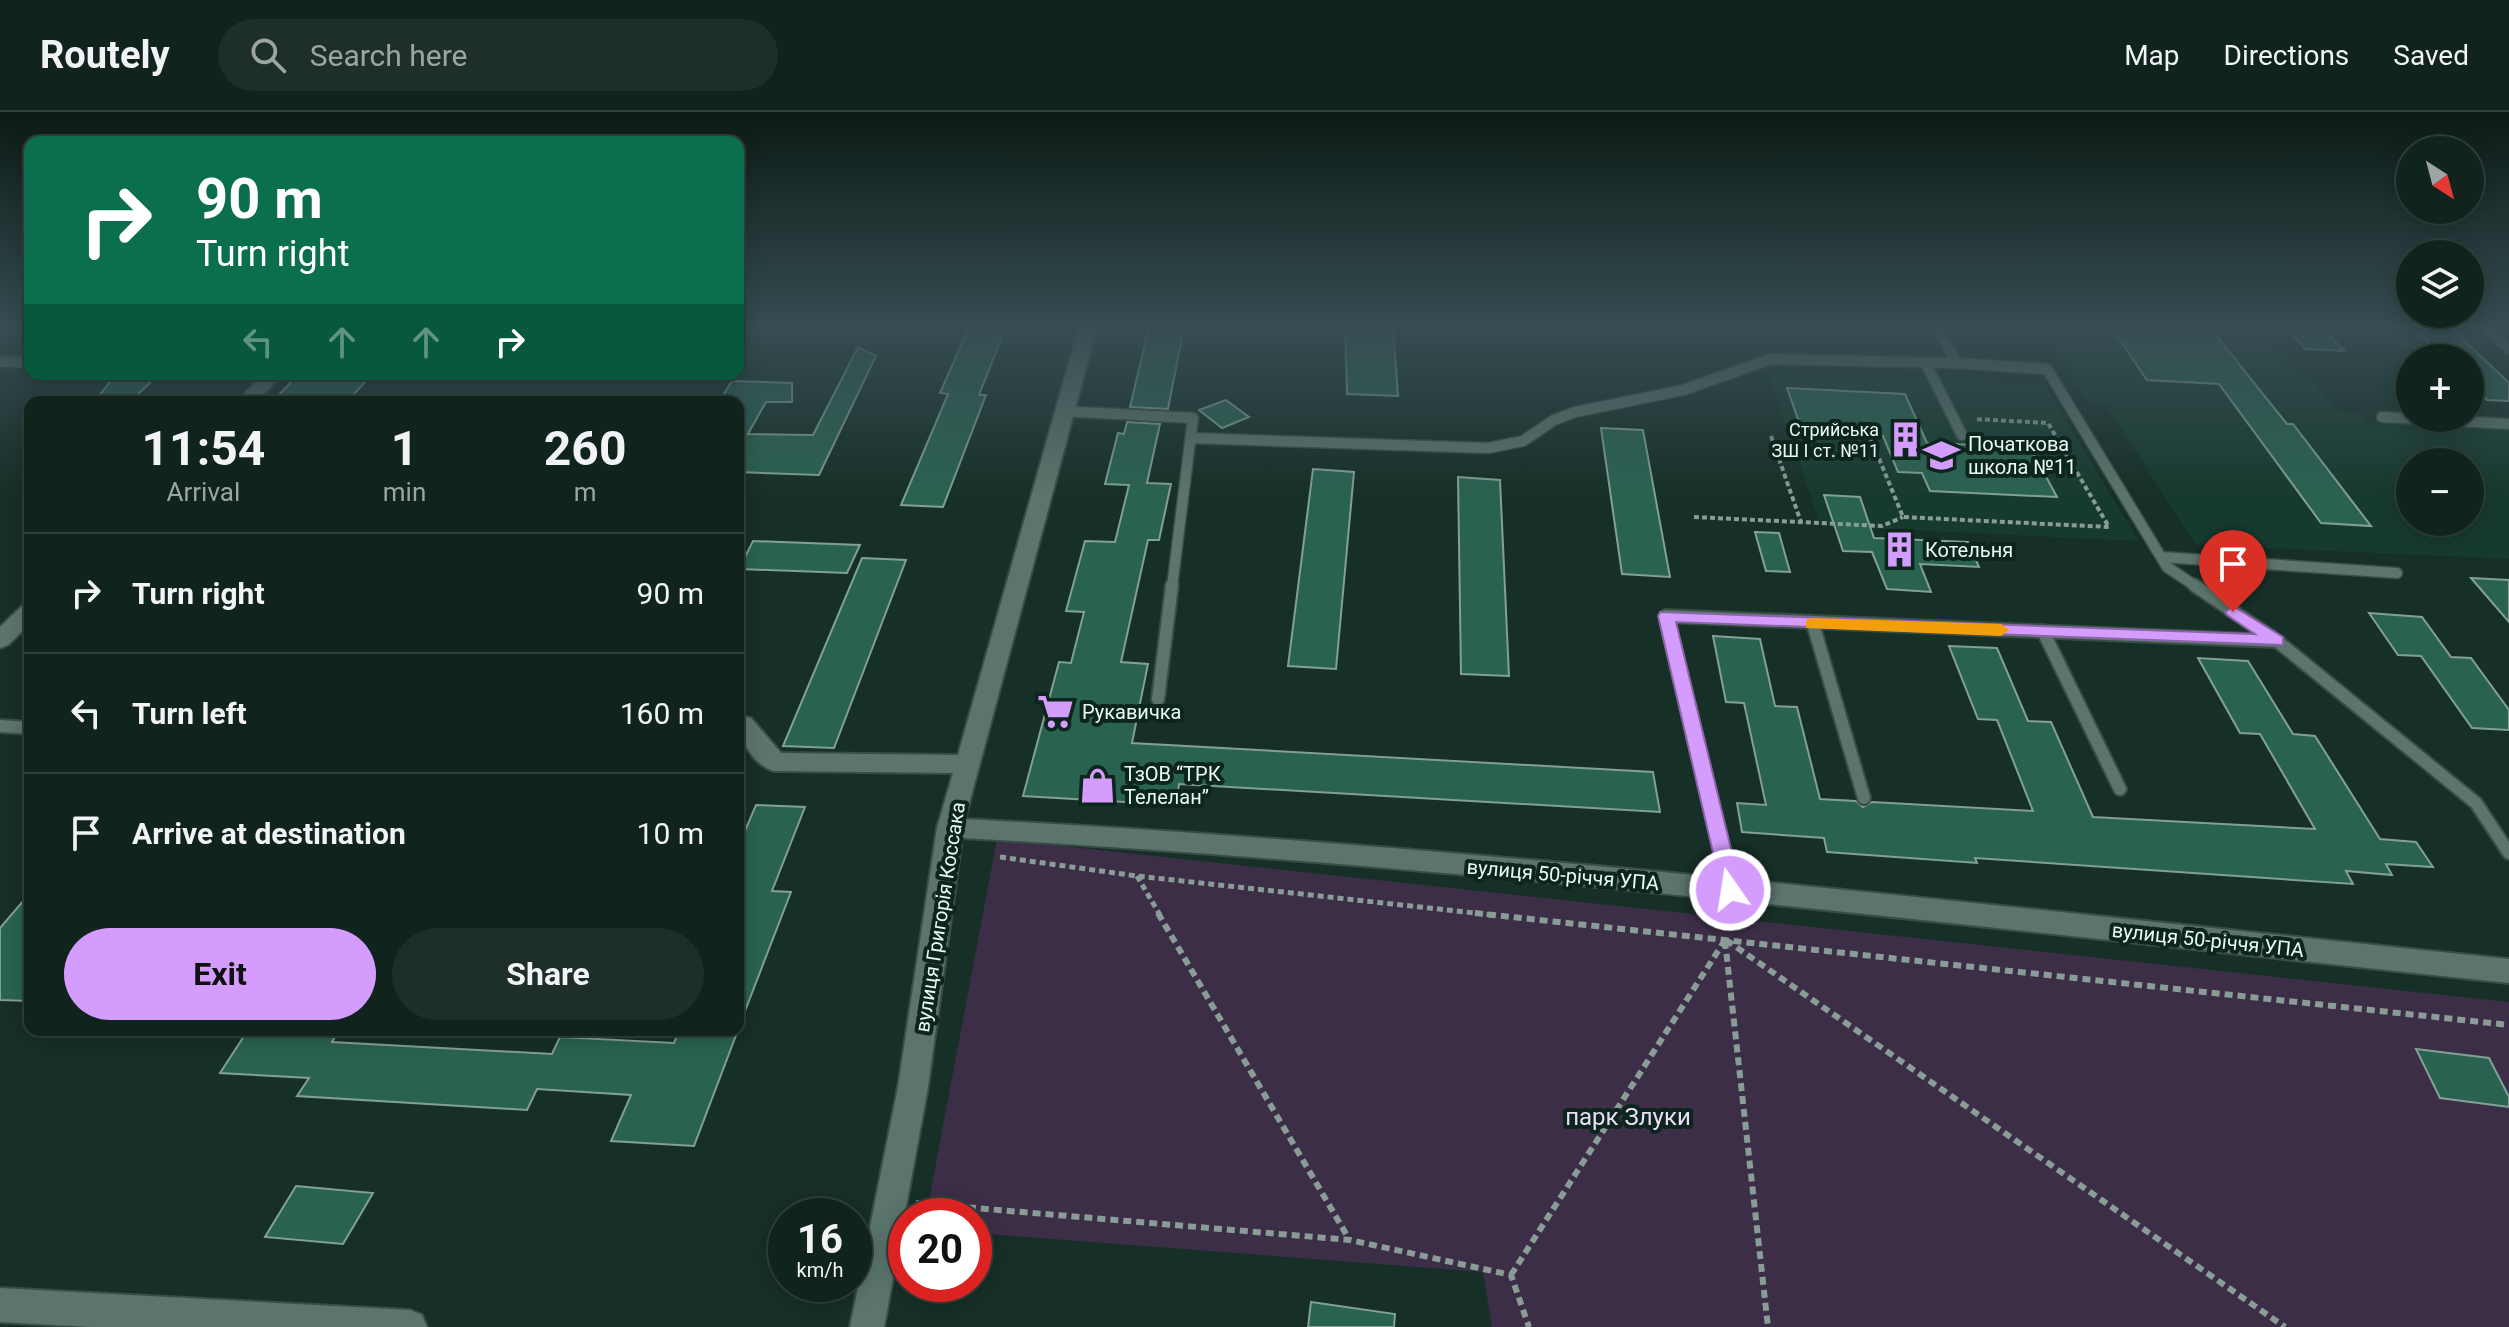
<!DOCTYPE html>
<html lang="en">
<head>
<meta charset="utf-8">
<style>
	:root { --surface:#10231d; --page:#1e2f2a; --text:#f1f3f6; --muted:#9ca4a4; --line:#30403b; --accent:#d49cfc }
	body { margin:0; font-family:Roboto,sans-serif; background:var(--page); color:var(--text); height:100vh; display:flex; flex-direction:column; font-size:30px; white-space:nowrap }
	* { box-sizing:border-box; margin:0 }
	p { font-size:26px; color:var(--muted) }
	.icon { flex:none; width:44px; height:44px; fill:none; stroke:currentColor; stroke-width:2; stroke-linecap:round; stroke-linejoin:round }
	.map { position:relative; flex:1; overflow:hidden }
	.panel { position:absolute; left:24px; top:284px; width:720px; height:640px; display:flex; flex-direction:column; background:var(--surface); border-radius:16px; box-shadow:0 4px 20px #0003,0 0 0 2px var(--line) }
	.panel>* { flex:none }
	.top-card { position:absolute; left:24px; top:24px; width:720px; height:244px; border-radius:16px; box-shadow:0 4px 20px #0003,0 0 0 2px var(--line); background:#0b6e4f; color:#fff; overflow:hidden }
	.needle { width:52px; rotate:144deg }
	.buttons { position:absolute; left:2396px; top:24px; display:grid; gap:16px }
	.buttons a { display:grid; place-items:center; width:88px; height:88px; border-radius:50%; background:var(--surface); box-shadow:0 4px 20px #0003,0 0 0 2px var(--line); font-size:40px }
	.speed { position:absolute; left:768px; top:1086px; display:flex; gap:16px; font-size:40px; font-weight:700; text-align:center }
	.speed>* { display:grid; place-content:center; width:104px; height:104px; border-radius:50%; background:var(--surface); box-shadow:0 4px 20px #0003,0 0 0 2px var(--line); line-height:1 }
	.speed small { font-size:20px; font-weight:400 }
	.speed .limit { border:12px solid #d22; background:#fff; color:#111 }
	.pin { position:absolute; display:grid; place-items:center; width:68px; height:68px; color:#fff; margin:-82px -34px; border-radius:50% 50% 50% 0; rotate:-45deg; box-shadow:0 0 8px #0007 }
	.pin .icon { rotate:45deg }
	.me { position:absolute; width:88px; margin:-44px; rotate:347deg; stroke-linejoin:round; filter:drop-shadow(0 0 6px #0008) }
	.turn { display:flex; align-items:center; gap:28px; height:168px; padding:0 40px; font-size:36px }
	.turn .icon { width:104px; height:104px; stroke-width:2.5 }
	.turn b { display:block; font-size:56px; line-height:68px }
	.lanes { display:flex; align-items:center; height:76px; padding:0 40px; background:#0003; justify-content:center; gap:40px; direction:ltr }
	.lanes .off { opacity:.35 }
	.eta { display:flex; justify-content:space-evenly; align-items:center; height:136px; text-align:center }
	.eta b { font-size:48px; font-weight:700; line-height:56px }
	.button { display:flex; gap:16px; margin-top:auto; padding:16px 40px }
	.button a { flex:1; height:92px; border-radius:48px; background:var(--accent); color:#111; font-size:32px; font-weight:700; line-height:92px; text-align:center }
	.button a+a { background:var(--page); color:var(--text) }
	ul { padding:0; list-style:none }
	li { display:flex; align-items:center; gap:24px; height:120px; padding:0 40px; border-top:2px solid var(--line) }
	li div { flex:1 }
	li b { display:block; font-size:30px }
	li em { font-style:normal }
	header { display:flex; align-items:center; gap:48px; box-sizing:border-box; height:112px; padding:0 40px; background:var(--surface); border-bottom:2px solid var(--line) }
	header strong { font-size:38px }
	nav { display:flex; gap:44px; margin-inline-start:auto; font-size:28px }
	.search { width:560px; height:72px; background:var(--page); display:flex; align-items:center; gap:20px; box-sizing:border-box; padding:0 28px; border-radius:44px; color:var(--muted); font-size:30px }
	.map>svg:first-child { display:block }
	.built { fill:#173a2f; fill-rule:evenodd }
	.green { fill:#3c2e47 }
	.building { fill:#2a6251; stroke:#83a095; stroke-width:2 }
	.lines { fill:none; stroke-linecap:round; stroke-linejoin:round }
	.service-far1-casing { stroke:#384d46; stroke-width:13 }
	.service-casing { stroke:#384d46; stroke-width:16 }
	.minor-casing { stroke:#384d46; stroke-width:4 }
	.secondary-casing { stroke:#384d46; stroke-width:4 }
	.path-far2 { stroke:#899d96; stroke-width:4; stroke-dasharray:5 3; stroke-linecap:butt }
	.path-far1 { stroke:#899d96; stroke-width:5; stroke-dasharray:6 4; stroke-linecap:butt }
	.path { stroke:#899d96; stroke-width:6; stroke-dasharray:8 5; stroke-linecap:butt }
	.service-far1 { stroke:#5b756c; stroke-width:10 }
	.service { stroke:#5b756c; stroke-width:12 }
	.minor { fill:#5b756c; fill-rule:evenodd }
	.secondary { fill:#5b756c; fill-rule:evenodd }
	.route { fill:#d49cfc; stroke:#8a65a4; stroke-width:2 }
	.slow { fill:#f59e0b }
	.labels { text-anchor:middle; dominant-baseline:central; stroke-width:8; stroke-linejoin:round; paint-order:stroke }
	.far-poi-label { font-size:18px; fill:#eaf9f3; stroke:#0c251d; text-anchor:end }
	.poi-label { font-size:20px; fill:#eaf9f3; stroke:#0c251d; text-anchor:start }
	.street-label { font-size:20px; fill:#eaf9f3; stroke:#0c251d }
	.near-park-label { font-size:24px; fill:#ebddf7; stroke:#0c251d }
</style>
</head>
<body>
<header>
<strong>Routely</strong>
<div class="search"><svg class="icon" aria-label="search" viewBox="0 0 24 24"><circle cx="10" cy="10" r="6"/><path d="M15 15l6 6"/></svg>Search here</div>
<nav><a>Map</a><a>Directions</a><a>Saved</a></nav>
</header>
<div class="map">
<svg width="2509" height="1215" viewBox="0 0 2509 1215">
	<rect width="100%" height="100%" fill="#162f27"/>
	<path class="built" d="M 2040,215 L 2258,215 L 2298,262 L 2307,263 L 2339,300 L 2358,301 L 2367,311 L 2509,318 L 2509,447 L 2196,433 L 2104,290 L 2087,289 ZM 2410,350 L 2470,350 L 2470,410 L 2410,410 Z
		M 1768,261 L 2044,273 L 2139,429 L 1821,414 Z"/>
	<path class="green" d="M 997,727 L 2509,890 L 2509,1215 L 1492,1215 L 1483,1160 L 974,1121 L 974,1104 L 926,1104 Z"/>
	<path class="building" d="M 969,215 L 1006,215 L 979,283 L 986,283 L 943,395 L 901,393 L 948,282 L 940,281 Z
		M 1149,215 L 1184,215 L 1168,297 L 1130,295 Z
		M 1345,215 L 1393,216 L 1398,284 L 1347,282 Z
		M 2111,215 L 2210,216 L 2287,312 L 2293,312 L 2371,414 L 2321,411 L 2219,272 L 2147,268 Z
		M 2286,215 L 2322,215 L 2344,239 L 2305,237 Z
		M 2413,215 L 2450,215 L 2509,271 L 2509,289 L 2487,288 L 2470,271 L 2470,246 L 2444,246 Z
		M 858,235 L 876,244 L 819,363 L 738,360 L 738,290 L 719,290 L 732,269 L 792,271 L 792,290 L 766,290 L 748,322 L 813,323 Z
		M 114,265 L 156,265 L 130,290 L 94,290 Z
		M 294,267 L 367,268 L 347,290 L 272,290 Z
		M 1787,276 L 1905,282 L 1927,331 L 2030,335 L 2057,385 L 1930,379 L 1922,361 L 1898,360 L 1883,324 L 1803,321 Z
		M 1226,288 L 1249,305 L 1222,316 L 1199,298 Z
		M 1127,310 L 1160,312 L 1147,371 L 1171,372 L 1159,428 L 1148,428 L 1121,550 L 1148,552 L 1132,631 L 1653,660 L 1660,700 L 1179,672 L 1176,693 L 1023,684 L 1059,550 L 1071,551 L 1084,500 L 1066,499 L 1085,429 L 1115,430 L 1129,373 L 1105,372 L 1118,321 L 1124,322 Z
		M 1601,316 L 1643,318 L 1670,465 L 1622,462 Z
		M 1313,357 L 1354,360 L 1336,557 L 1288,554 Z
		M 1458,365 L 1500,368 L 1509,564 L 1461,562 Z
		M 1824,383 L 1860,385 L 1874,426 L 1968,430 L 1979,455 L 1920,452 L 1931,480 L 1887,477 L 1872,440 L 1843,439 Z
		M 1755,420 L 1779,421 L 1790,460 L 1766,459 Z
		M 753,429 L 860,433 L 847,461 L 739,457 Z
		M 862,446 L 906,448 L 834,636 L 783,634 Z
		M 2471,466 L 2509,468 L 2509,510 Z
		M 2369,501 L 2422,505 L 2451,545 L 2471,546 L 2509,598 L 2509,618 L 2472,616 L 2421,544 L 2398,543 Z
		M 1713,524 L 1760,527 L 1775,594 L 1797,595 L 1820,687 L 1856,689 L 1863,695 L 1872,690 L 2033,699 L 1997,608 L 1978,607 L 1949,534 L 1997,536 L 2028,609 L 2051,610 L 2093,705 L 2315,717 L 2260,622 L 2240,621 L 2198,546 L 2248,549 L 2293,622 L 2315,624 L 2380,727 L 2416,730 L 2433,755 L 2386,752 L 2392,763 L 2346,759 L 2353,772 L 1975,746 L 1977,751 L 1827,740 L 1824,726 L 1742,720 L 1737,691 L 1766,693 L 1744,591 L 1726,590 Z
		M 756,693 L 805,695 L 772,779 L 791,780 L 740,912 L 738,735 Z
		M 30,781 L 30,889 L 0,888 L 0,816 Z
		M 248,918 L 339,918 L 332,930 L 552,942 L 560,925 L 674,931 L 679,918 L 738,918 L 694,1034 L 611,1029 L 631,983 L 537,977 L 527,998 L 297,984 L 309,966 L 220,961 Z
		M 2416,937 L 2489,946 L 2509,985 L 2509,995 L 2440,986 Z
		M 296,1074 L 373,1081 L 343,1132 L 265,1125 Z
		M 1311,1190 L 1395,1202 L 1394,1215 L 1308,1215 Z"/>
	<g class="lines">
		<defs>
			<path id="service-far1" d="M 2485,215 L 2509,237
				M 0,250 L 30,250
				M 1925,250 L 1962,323
				M 1956,251 L 2047,257 L 2167,455 L 2197,475
				M 1062,299 L 1193,306 L 1172,475
				M 2382,305 L 2509,312
				M 1191,326 L 1488,336 L 1523,329 L 1554,308 L 1575,300 L 1683,278 L 1771,247 L 1956,251 L 1938,215
				M 2161,445 L 2397,461"/>
			<path id="service" d="M 2194,473 L 2274,527
				M 1813,512 L 1864,686
				M 2043,519 L 2120,677
				M 1158,587 L 1172,473
				M 0,614 L 30,616
				M 1730,778 L 1666,504 L 2277,529 L 2476,691 L 2509,741"/>
			<path id="minor" d="M 1079,215 L 1097,215 L 965,707 C 1481,734 1995,794 2509,847 L 2509,871 C 1994,817 1479,754 962,726 L 928,975 L 884,1215 L 850,1215 L 898,975 L 937,716 L 953,661 L 774,659 C 751,652 738,625 738,603 L 751,606 L 781,641 L 958,643 Z
				M 0,1176 L 410,1198 L 422,1203 L 427,1215 L 91,1215 L 0,1210 Z"/>
			<path id="secondary" d="M 264,262 L 283,262 L 256,290 L 236,290 Z
				M 30,492 L 30,512 L 8,533 L 0,536 L 0,515 L 22,494 Z"/>
		</defs>
		<use href="#service-far1" class="service-far1-casing"/>
		<use href="#service" class="service-casing"/>
		<use href="#minor" class="minor-casing"/>
		<use href="#secondary" class="secondary-casing"/>
		<path class="path-far2" d="M 1867,317 L 1903,405 L 2109,415 L 2048,311 L 1974,307
			M 1771,324 L 1801,410
			M 1694,405 L 1882,414 L 1903,405"/>
		<path class="path-far1" d="M 1000,745 L 1137,764 L 1493,803
			M 1137,764 L 1160,803"/>
		<path class="path" d="M 1158,801 L 1349,1127
			M 1475,801 L 2509,913
			M 1726,828 L 2285,1215
			M 1725,829 L 1768,1215
			M 916,1091 L 1350,1128 L 1511,1163 L 1529,1215
			M 1511,1163 L 1725,828"/>
		<use href="#service-far1" class="service-far1"/>
		<use href="#service" class="service"/>
		<use href="#minor" class="minor"/>
		<use href="#secondary" class="secondary"/>
	</g>
	<linearGradient id="sky" x2="0" y2="1"><stop stop-color="#0c1a15"/><stop offset="0.56" stop-color="#364d52"/><stop offset="1" stop-color="#364d52" stop-opacity="0"/></linearGradient>
	<rect width="2509" height="385" fill="url(#sky)"/>
	<path class="route" d="M 2233,494 L 2283,525 L 2283,533 L 1676,510 L 1741,778 L 1738,784 L 1723,784 L 1658,504 L 1660,500 L 2255,522 L 2227,503 L 2225,500 Z"/>
	<path class="slow" d="M 1812,506 L 2001,512 L 2009,518 L 2001,524 L 1806,516 L 1806,508 Z"/>
	<defs>
		<symbol id="building-bare" viewBox="-9 -9 18 18"><path d="M-4-6H4V6H1V3H-1V6H-4ZM-2.5-4.3h1.7v1.8h-1.7ZM.8-4.3h1.7v1.8H.8ZM-2.5-1h1.7V.8h-1.7ZM.8-1h1.7V.8H.8Z" fill="#d49cfc" stroke="#0c251d" stroke-width="2.5" paint-order="stroke"/></symbol>
		<symbol id="school-bare" viewBox="-9 -9 18 18"><path d="M0-5L7-2L0 1L-7-2ZM-4 1L0 2.5L4 1V4Q0 6-4 4Z" fill="#d49cfc" stroke="#0c251d" stroke-width="2.5" paint-order="stroke"/></symbol>
		<symbol id="supermarket-bare" viewBox="-9 -9 18 18"><path d="M-6-5.5h2.5l.6 2H6L4.5 2H-2.5L-4.4-4H-6ZM-1.5 3.2a1.3 1.3 0 1 0 .1 0ZM3 3.2a1.3 1.3 0 1 0 .1 0Z" fill="#d49cfc" stroke="#0c251d" stroke-width="2.5" paint-order="stroke"/></symbol>
		<symbol id="shop-bare" viewBox="-9 -9 18 18"><path d="M-5-2.5h2.3a2.7 3.5 0 0 1 5.4 0H5L5.5 6h-11ZM-1.5-2.5h3a1.5 2.3 0 0 0-3 0Z" fill="#d49cfc" stroke="#0c251d" stroke-width="2.5" paint-order="stroke"/></symbol>
	</defs>
	<g fill-rule="evenodd">
		<use href="#building-bare" x="1880" y="302" width="51" height="51"/>
		<use href="#school-bare" x="1916" y="318" width="51" height="51"/>
		<use href="#building-bare" x="1874" y="412" width="51" height="51"/>
		<use href="#supermarket-bare" x="1030" y="574" width="51" height="51"/>
		<use href="#shop-bare" x="1072" y="648" width="51" height="51"/>
	</g>
	<g class="labels">
		<g class="far-poi-label">
			<text x="1879" y="317">Стрийська<tspan x="1879" dy="21">ЗШ I ст. №11</tspan></text>
		</g>
		<g class="poi-label">
			<text x="1968" y="332">Початкова<tspan x="1968" dy="23">школа №11</tspan></text>
			<text x="1925" y="438">Котельня</text>
			<text x="1082" y="600">Рукавичка</text>
			<text x="1124" y="662">ТзОВ “ТРК<tspan x="1124" dy="23">Телелан”</tspan></text>
		</g>
		<g class="street-label">
			<text transform="translate(1563 763) rotate(5)">вулиця 50-річчя УПА</text>
			<text transform="translate(940 805) rotate(-81)">вулиця Григорія Коссака</text>
			<text transform="translate(2208 828) rotate(6)">вулиця 50-річчя УПА</text>
		</g>
		<g class="near-park-label">
			<text x="1628" y="1005">парк Злуки</text>
		</g>
	</g>
</svg>
<div class="buttons">
<a><svg class="needle" viewBox="-14 -14 28 28"><path d="M0-13l5 13h-10z" fill="#e53935"/><path d="M0 13l5-13h-10z" fill="#9ca4a4"/></svg></a>
<a><svg class="icon" aria-label="layers" viewBox="0 0 24 24"><path d="M12 4l9 5-9 5-9-5zM3 14l9 5 9-5"/></svg></a>
<a>+</a>
<a>−</a>
</div>
<div class="speed"><div>16<small>km/h</small></div><div class="limit">20</div></div>
<div class="pin" style="left:2233px;top:500px;background:#d93025"><svg class="icon" aria-label="arrive" viewBox="0 0 24 24"><path d="M6 21V4h12l-3 4 3 4H6"/></svg></div>
<svg class="me" style="left:1730px;top:778px" viewBox="-20 -20 40 40"><circle r="17" fill="#d49cfc" stroke="#fff" stroke-width="3"/><path d="M0-11L8 9 0 5-8 9z" fill="#fff"/></svg>
<div class="top-card">
<div class="turn"><svg class="icon" aria-label="right" viewBox="0 0 24 24"><path d="M7 20v-9h11M14 6l5 5-5 5"/></svg><div><b>90 m</b>Turn right</div></div>
<div class="lanes"><svg class="icon off" aria-label="left" viewBox="0 0 24 24"><path d="M17 20v-9H6M10 6l-5 5 5 5"/></svg><svg class="icon off" aria-label="ahead" viewBox="0 0 24 24"><path d="M12 20V5M6 11l6-6 6 6"/></svg><svg class="icon off" aria-label="ahead" viewBox="0 0 24 24"><path d="M12 20V5M6 11l6-6 6 6"/></svg><svg class="icon" aria-label="right" viewBox="0 0 24 24"><path d="M7 20v-9h11M14 6l5 5-5 5"/></svg></div>
</div>
<section class="panel">
<div class="eta">
<div><b>11:54</b><p>Arrival</p></div>
<div><b>1</b><p>min</p></div>
<div><b>260</b><p>m</p></div>
</div>
<ul>
<li><svg class="icon" aria-label="right" viewBox="0 0 24 24"><path d="M7 20v-9h11M14 6l5 5-5 5"/></svg><div><b>Turn right</b></div><em>90 m</em></li>
<li><svg class="icon" aria-label="left" viewBox="0 0 24 24"><path d="M17 20v-9H6M10 6l-5 5 5 5"/></svg><div><b>Turn left</b></div><em>160 m</em></li>
<li><svg class="icon" aria-label="arrive" viewBox="0 0 24 24"><path d="M6 21V4h12l-3 4 3 4H6"/></svg><div><b>Arrive at destination</b></div><em>10 m</em></li>
</ul>
<div class="button"><a>Exit</a><a>Share</a></div>
</section>
</div>
</body>
</html>
